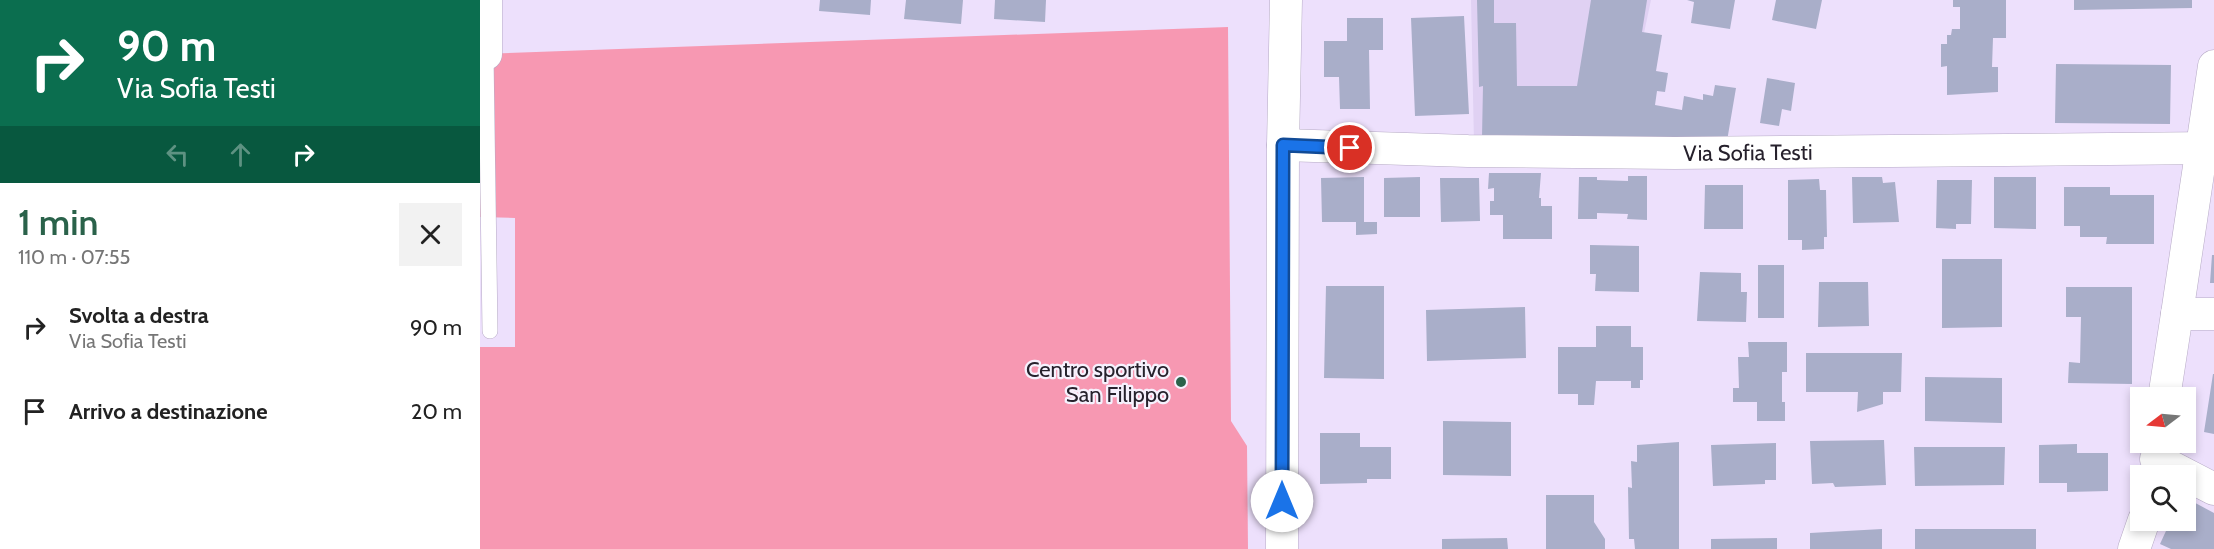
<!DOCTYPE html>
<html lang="it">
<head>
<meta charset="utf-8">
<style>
	:root { --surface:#fff; --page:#f2f2f2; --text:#222; --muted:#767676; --accent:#2a624a }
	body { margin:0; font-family:Cabin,sans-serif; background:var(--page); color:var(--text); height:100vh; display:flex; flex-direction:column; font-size:22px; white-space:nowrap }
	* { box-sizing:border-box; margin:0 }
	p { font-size:20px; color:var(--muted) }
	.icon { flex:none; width:33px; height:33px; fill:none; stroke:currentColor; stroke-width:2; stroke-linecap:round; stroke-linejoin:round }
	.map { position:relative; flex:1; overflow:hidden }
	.sheet { display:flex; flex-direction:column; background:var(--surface); width:480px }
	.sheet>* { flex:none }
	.hud { background:#0b6e4f; color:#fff; overflow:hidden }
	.needle { width:39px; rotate:254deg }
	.fabs { position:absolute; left:1650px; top:387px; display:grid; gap:12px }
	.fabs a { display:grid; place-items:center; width:66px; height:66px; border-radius:0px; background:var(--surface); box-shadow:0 3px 9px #0003; font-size:30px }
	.pin { position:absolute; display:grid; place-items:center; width:51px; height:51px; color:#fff; margin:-26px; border:3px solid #fff; border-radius:50%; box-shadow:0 2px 6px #0007 }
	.me { position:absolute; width:66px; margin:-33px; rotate:0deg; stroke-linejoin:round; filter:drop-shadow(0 0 4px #0008) }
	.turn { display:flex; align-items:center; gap:21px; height:126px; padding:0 18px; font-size:27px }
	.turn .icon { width:78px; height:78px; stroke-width:2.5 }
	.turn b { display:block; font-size:42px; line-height:51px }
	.lanes { display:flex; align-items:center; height:57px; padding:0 18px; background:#0003; justify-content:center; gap:30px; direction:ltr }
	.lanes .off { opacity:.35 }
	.round { display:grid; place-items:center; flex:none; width:63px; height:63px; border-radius:0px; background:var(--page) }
	.overview { display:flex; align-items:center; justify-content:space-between; height:102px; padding:0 18px }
	h1 { font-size:36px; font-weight:600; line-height:45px; color:var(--accent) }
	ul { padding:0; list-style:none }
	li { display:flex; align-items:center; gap:18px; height:84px; padding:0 18px }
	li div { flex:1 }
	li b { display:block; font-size:22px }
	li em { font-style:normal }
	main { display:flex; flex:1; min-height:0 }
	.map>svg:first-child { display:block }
	.built { fill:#e0d1f3 }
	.green { fill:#f798b2 }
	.building { fill:#a9aec9 }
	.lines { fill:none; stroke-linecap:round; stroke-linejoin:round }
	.lane-casing { stroke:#b6aac5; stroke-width:16 }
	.street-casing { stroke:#b6aac5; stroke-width:33 }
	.lane { stroke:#fff; stroke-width:15 }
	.street { stroke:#fff; stroke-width:32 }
	.route-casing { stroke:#114b97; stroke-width:15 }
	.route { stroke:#1a73e8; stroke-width:10 }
	.poi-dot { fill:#2a624a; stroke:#f6f1fd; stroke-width:2 }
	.labels { text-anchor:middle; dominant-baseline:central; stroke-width:4.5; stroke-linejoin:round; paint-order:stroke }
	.street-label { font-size:22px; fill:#26212c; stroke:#f6f1fd }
	.poi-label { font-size:22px; fill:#26212c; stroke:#f6f1fd; text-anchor:end }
</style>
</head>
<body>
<main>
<section class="sheet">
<div class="hud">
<div class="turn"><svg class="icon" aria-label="right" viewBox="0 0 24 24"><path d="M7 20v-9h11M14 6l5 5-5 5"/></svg><div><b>90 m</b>Via Sofia Testi</div></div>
<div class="lanes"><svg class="icon off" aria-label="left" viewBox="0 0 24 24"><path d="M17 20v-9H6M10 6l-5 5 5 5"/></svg><svg class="icon off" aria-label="ahead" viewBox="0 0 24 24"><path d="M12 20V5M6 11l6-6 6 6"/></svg><svg class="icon" aria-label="right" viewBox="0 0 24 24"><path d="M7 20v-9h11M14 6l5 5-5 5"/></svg></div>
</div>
<div class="overview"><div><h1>1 min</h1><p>110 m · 07:55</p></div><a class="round"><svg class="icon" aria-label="close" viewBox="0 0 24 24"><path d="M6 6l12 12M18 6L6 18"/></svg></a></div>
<ul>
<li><svg class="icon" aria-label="right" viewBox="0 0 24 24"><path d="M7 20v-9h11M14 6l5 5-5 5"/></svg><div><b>Svolta a destra</b><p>Via Sofia Testi</p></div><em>90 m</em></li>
<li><svg class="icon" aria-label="arrive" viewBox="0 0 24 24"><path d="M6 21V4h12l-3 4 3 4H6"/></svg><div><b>Arrivo a destinazione</b></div><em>20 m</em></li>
</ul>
</section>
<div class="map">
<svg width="1734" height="549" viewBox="0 0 1734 549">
	<rect width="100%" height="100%" fill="#ede0fc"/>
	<path class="built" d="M 991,0 L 1171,0 L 1141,142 L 994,144 Z"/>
	<path class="green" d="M 748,27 L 751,421 L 767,446 L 768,549 L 0,549 L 0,347 L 35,347 L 35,218 L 0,217 L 0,54 Z"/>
	<path class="building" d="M 340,0 L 391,0 L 390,15 L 339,11 Z
		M 426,0 L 483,0 L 481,24 L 424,19 Z
		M 515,0 L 566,0 L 565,22 L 514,19 Z
		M 997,0 L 1014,0 L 1014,23 L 1036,23 L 1037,86 L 1097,86 L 1111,0 L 1167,0 L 1162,32 L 1182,35 L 1176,71 L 1188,73 L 1185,92 L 1177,91 L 1175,105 L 1202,110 L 1204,96 L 1223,100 L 1223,94 L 1233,96 L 1235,85 L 1256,88 L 1247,141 L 1002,137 L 1003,86 L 999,87 Z
		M 1207,0 L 1255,0 L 1250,29 L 1211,23 L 1214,2 Z
		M 1296,0 L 1342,0 L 1336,29 L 1292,20 Z
		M 1473,0 L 1526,0 L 1526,38 L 1513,38 L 1512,67 L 1518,67 L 1518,92 L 1467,95 L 1467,66 L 1461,67 L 1461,44 L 1467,44 L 1467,35 L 1471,35 L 1472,29 L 1480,29 L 1480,7 L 1473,7 Z
		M 1594,0 L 1712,0 L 1712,8 L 1594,10 Z
		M 984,16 L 989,114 L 935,116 L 931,18 Z
		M 867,18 L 903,18 L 903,50 L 889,50 L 890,109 L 860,109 L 859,77 L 844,77 L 844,41 L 867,41 Z
		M 1576,64 L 1691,65 L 1690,124 L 1575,123 Z
		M 1287,78 L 1315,83 L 1311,111 L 1302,109 L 1299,126 L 1280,123 Z
		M 1009,173 L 1061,173 L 1059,198 L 1061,198 L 1061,206 L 1072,206 L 1072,239 L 1023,239 L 1023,215 L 1010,215 L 1010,201 L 1014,201 L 1014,188 L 1008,189 Z
		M 1148,176 L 1167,176 L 1167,220 L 1147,219 L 1148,214 L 1117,213 L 1117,219 L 1098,219 L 1099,177 L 1117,177 L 1117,180 L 1148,181 Z
		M 884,177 L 884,222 L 897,222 L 897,234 L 876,235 L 876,222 L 842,222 L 841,178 Z
		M 940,177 L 940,217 L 904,217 L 904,178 Z
		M 1372,177 L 1402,177 L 1403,183 L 1415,182 L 1419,222 L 1373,223 Z
		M 1514,177 L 1556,177 L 1556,229 L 1514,228 Z
		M 960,178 L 999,178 L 1000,221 L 961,222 Z
		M 1339,179 L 1340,190 L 1346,190 L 1347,237 L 1344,237 L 1344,249 L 1322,250 L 1322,240 L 1308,240 L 1308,180 Z
		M 1457,180 L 1492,180 L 1491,224 L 1476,224 L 1476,229 L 1456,228 Z
		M 1225,185 L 1263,185 L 1263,229 L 1224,229 Z
		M 1584,187 L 1630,187 L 1630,195 L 1674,195 L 1674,244 L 1626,244 L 1627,237 L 1600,237 L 1600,226 L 1584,226 Z
		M 1110,245 L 1159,246 L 1159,292 L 1115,291 L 1116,274 L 1110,274 Z
		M 1732,255 L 1734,255 L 1734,283 L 1730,283 Z
		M 1462,259 L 1522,259 L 1522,327 L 1462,328 Z
		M 1278,265 L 1304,265 L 1304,318 L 1278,318 Z
		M 1220,272 L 1261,273 L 1261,292 L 1267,292 L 1266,322 L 1217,321 Z
		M 1339,282 L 1388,282 L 1389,326 L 1338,327 Z
		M 846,286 L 904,286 L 904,379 L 844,378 Z
		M 1586,287 L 1652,287 L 1652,384 L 1588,383 L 1589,362 L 1600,363 L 1601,317 L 1586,317 Z
		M 1045,307 L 1046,358 L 947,361 L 946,310 Z
		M 1116,326 L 1151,326 L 1151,347 L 1163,347 L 1163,380 L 1160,380 L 1160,388 L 1151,388 L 1151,381 L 1116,381 L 1114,405 L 1098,405 L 1098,394 L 1078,394 L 1078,347 L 1116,347 Z
		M 1268,342 L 1307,342 L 1307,372 L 1302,372 L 1302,402 L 1305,402 L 1305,421 L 1277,421 L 1277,402 L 1253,402 L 1253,388 L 1259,388 L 1258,357 L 1269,357 Z
		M 1326,353 L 1422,353 L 1421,392 L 1403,392 L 1403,404 L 1377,412 L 1378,392 L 1326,392 Z
		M 1733,374 L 1734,374 L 1734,434 L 1724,432 Z
		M 1445,377 L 1522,378 L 1522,423 L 1445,421 Z
		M 963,421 L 1031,422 L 1031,476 L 963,475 Z
		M 840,433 L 880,433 L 880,447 L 911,447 L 911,479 L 887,479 L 887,483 L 840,484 Z
		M 1404,440 L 1406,485 L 1355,487 L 1353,483 L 1332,484 L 1330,441 Z
		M 1199,442 L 1199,549 L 1155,549 L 1154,539 L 1149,539 L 1148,487 L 1152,488 L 1151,461 L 1157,462 L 1157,445 Z
		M 1296,443 L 1296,480 L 1285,480 L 1285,484 L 1233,486 L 1231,445 Z
		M 1597,444 L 1597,453 L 1628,453 L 1628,491 L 1587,492 L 1587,483 L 1559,483 L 1559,445 Z
		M 1434,447 L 1525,447 L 1524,485 L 1435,486 Z
		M 1066,495 L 1114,495 L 1114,522 L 1125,539 L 1125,549 L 1066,549 Z
		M 1706,498 L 1734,513 L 1734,549 L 1691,549 L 1680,544 L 1691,520 L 1706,520 Z
		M 1402,529 L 1402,549 L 1330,549 L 1330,533 Z
		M 1435,529 L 1556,529 L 1556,549 L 1435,549 Z
		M 1027,538 L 1028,549 L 962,549 L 962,539 Z
		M 1297,538 L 1297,549 L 1231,549 L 1231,539 Z"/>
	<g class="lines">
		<defs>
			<path id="lane" d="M 6,54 L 10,331"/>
			<g id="street">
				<path d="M 6,54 L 6,0"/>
				<path id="s1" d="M 803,145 L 988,151 L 1195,153 L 1734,148"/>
				<path d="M 1697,314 L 1734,66"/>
				<path d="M 1684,398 L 1697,314 L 1734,314"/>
				<path d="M 1676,459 L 1734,489"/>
				<path d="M 802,549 L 803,145 L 806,0"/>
				<path d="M 1654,549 L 1664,520"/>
			</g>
		</defs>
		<use href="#lane" class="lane-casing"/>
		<use href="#street" class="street-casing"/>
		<use href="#lane" class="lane"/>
		<use href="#street" class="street"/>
	</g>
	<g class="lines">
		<defs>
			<path id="route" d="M 802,501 L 803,145 L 870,148"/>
		</defs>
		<use href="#route" class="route-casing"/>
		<use href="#route" class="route"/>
	</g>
	<circle class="poi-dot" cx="701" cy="382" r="6"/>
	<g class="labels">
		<g class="street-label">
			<text stroke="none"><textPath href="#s1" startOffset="465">Via Sofia Testi</textPath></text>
		</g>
		<g class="poi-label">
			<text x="689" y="369">Centro sportivo<tspan x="689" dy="25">San Filippo</tspan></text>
		</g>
	</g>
</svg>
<div class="fabs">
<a><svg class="needle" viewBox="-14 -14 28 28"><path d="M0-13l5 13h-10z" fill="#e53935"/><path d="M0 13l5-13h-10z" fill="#767676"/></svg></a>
<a><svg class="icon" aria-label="search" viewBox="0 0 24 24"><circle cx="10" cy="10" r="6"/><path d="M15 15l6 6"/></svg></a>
</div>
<div class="pin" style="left:870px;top:148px;background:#d93025"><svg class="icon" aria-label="arrive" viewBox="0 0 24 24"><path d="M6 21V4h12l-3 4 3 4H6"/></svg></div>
<svg class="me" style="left:802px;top:501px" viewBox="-20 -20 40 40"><circle r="19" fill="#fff"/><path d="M0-13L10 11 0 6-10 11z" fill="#1a73e8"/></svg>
</div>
</main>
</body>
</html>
